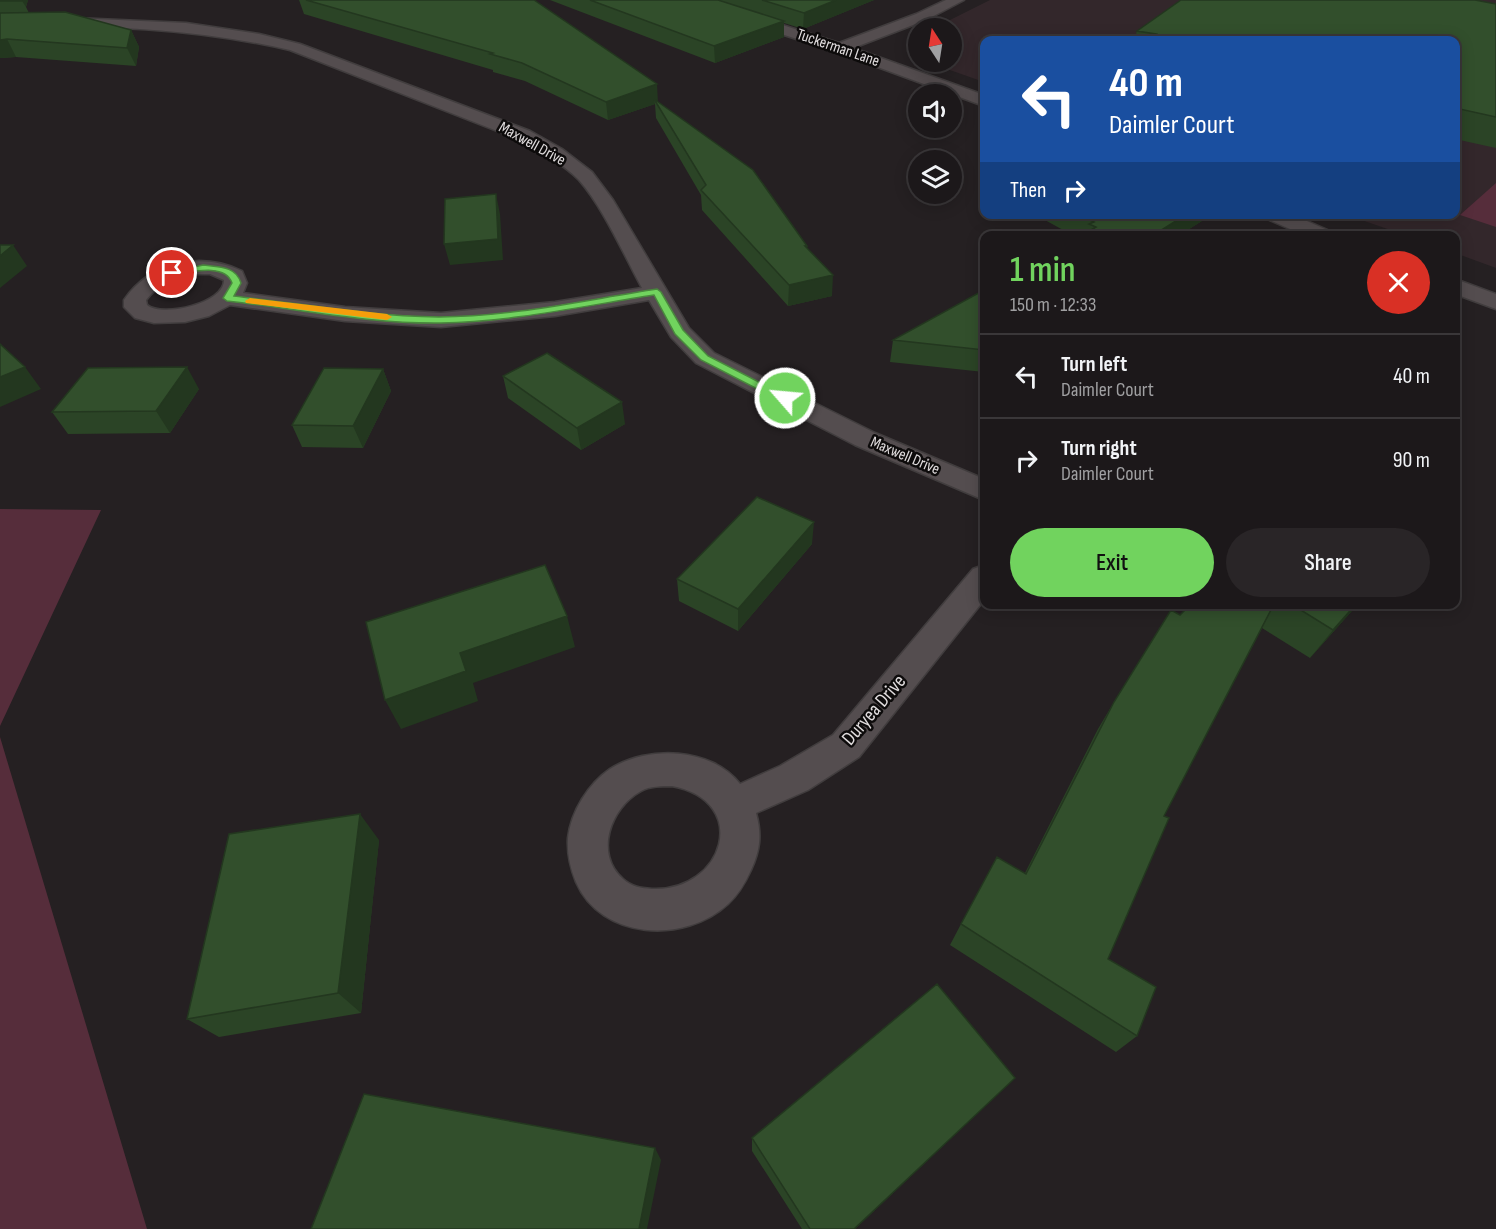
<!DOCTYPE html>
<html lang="en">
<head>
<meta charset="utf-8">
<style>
	:root { --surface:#1c181a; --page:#292527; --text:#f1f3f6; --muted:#a0a0a2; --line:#3a3739; --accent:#71d35e }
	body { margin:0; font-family:"Sofia Sans Condensed",sans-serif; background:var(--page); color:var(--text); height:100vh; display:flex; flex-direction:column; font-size:22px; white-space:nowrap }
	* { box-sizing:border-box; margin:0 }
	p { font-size:20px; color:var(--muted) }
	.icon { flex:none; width:33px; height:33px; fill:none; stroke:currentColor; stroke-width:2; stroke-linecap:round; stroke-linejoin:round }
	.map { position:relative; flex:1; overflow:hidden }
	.sheet { position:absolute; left:980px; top:231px; width:480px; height:378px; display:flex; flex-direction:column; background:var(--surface); border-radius:12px; box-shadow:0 3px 15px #0003,0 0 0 2px var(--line) }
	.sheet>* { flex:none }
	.guide { position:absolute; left:980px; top:36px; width:480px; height:183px; border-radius:12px; box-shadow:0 3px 15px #0003,0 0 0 2px var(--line); background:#1a4fa0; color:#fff; overflow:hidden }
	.needle { width:39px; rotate:348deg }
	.buttons { position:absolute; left:908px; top:18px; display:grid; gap:12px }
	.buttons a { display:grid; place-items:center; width:54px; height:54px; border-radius:50%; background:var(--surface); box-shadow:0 3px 15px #0003,0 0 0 2px var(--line); font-size:30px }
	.pin { position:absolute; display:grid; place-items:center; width:51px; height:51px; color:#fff; margin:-26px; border:3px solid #fff; border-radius:50%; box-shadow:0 2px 6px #0007 }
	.me { position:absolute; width:66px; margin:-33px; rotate:297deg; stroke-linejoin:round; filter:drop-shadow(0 0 4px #0008) }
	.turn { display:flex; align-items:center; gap:21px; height:126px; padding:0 30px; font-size:27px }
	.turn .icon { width:78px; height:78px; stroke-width:2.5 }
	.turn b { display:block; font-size:42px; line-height:51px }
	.then { display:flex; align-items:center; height:57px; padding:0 30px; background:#0003; gap:12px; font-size:22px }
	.round { display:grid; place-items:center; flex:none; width:63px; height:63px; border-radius:32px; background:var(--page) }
	.summary { display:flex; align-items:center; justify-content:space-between; height:102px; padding:0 30px }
	h1 { font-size:36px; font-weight:600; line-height:45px; color:var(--accent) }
	.cta { display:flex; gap:12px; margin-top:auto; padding:12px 30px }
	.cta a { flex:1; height:69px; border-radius:36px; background:var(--accent); color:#111; font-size:24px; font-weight:600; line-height:69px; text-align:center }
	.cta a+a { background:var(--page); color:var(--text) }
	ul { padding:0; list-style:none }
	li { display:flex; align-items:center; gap:18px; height:84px; padding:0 30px; border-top:2px solid var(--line) }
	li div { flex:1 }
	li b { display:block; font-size:22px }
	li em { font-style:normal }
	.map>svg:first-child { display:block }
	.built { fill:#33272b }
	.green { fill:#562d3b }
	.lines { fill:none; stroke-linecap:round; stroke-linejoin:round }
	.street-casing { stroke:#413d3e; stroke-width:3 }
	.secondary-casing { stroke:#413d3e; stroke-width:3 }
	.street { fill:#544d4f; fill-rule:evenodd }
	.secondary { fill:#544d4f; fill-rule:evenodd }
	.wall { fill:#2b4426 }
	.shaded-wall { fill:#23371f }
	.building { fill:#324f2c; stroke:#23371f; stroke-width:1.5 }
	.route { fill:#71d35e; stroke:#49893d; stroke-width:1.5 }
	.slow { fill:#f59e0b }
	.labels { text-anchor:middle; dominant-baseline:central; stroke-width:5; stroke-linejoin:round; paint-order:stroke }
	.far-street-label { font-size:16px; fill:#e1ddde; stroke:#0d0b0b }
	.street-label { font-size:20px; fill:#e1ddde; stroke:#0d0b0b }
</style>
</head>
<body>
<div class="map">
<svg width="1496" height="1229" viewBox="0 0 1496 1229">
	<rect width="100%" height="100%" fill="#252022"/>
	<path class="built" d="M 990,0 L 1496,0 L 1496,268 L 1455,253 L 1455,236 L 1405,235 L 1347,215 L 1455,214 L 1455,40 L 984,40 L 984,82 L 927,62 L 951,62 L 951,28 L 934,28 Z"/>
	<path class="green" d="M 1496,183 L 1496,227 L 1460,215 Z
		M 0,509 L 101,510 L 0,726 Z
		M 0,737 L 147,1229 L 0,1229 Z"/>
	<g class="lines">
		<defs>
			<path id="street" d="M 74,18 L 186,23 L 259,34 L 300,44 L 530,131 L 562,149 L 592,172 L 613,200 L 689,328 L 714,353 L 875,433 L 984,479 L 984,500 L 855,445 L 696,363 L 671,337 L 649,300 L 555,316 L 441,327 L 345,321 L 230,305 L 209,316 L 185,322 L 154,323 L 135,318 L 124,307 L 124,300 C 150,262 200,251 242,271 L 247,283 L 243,293 L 345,307 L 441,313 L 555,302 L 642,288 C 624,255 603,207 579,180 C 562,163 539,151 518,139 L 290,50 C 194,28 98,24 0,28 L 0,20 ZM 195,274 L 210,274 L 224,280 C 225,303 163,318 147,305 L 146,300 C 158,284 176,277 195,274 Z
				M 984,565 L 984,600 L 859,757 L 808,790 L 756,813 C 762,835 760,850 751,870 C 745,883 739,894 728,904 C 685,944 601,940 576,882 C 570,867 567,854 568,838 C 571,812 588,784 610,769 C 648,745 711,747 740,784 L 780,766 L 833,735 L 973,569 ZM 672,786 C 752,801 724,892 652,889 C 641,888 632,887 623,879 C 594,854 610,808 641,791 C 650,786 662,786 672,786 Z"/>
			<path id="secondary" d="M 683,0 L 704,0 L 839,43 L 916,14 L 946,0 L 964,0 L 926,20 L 853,48 L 984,95 L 984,106 L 834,51 L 685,3 Z
				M 1262,214 L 1291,214 L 1332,232 L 1335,236 L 1306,236 L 1265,218 Z
				M 1455,279 L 1496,294 L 1496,309 L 1455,294 Z"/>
		</defs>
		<use href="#street" class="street-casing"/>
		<use href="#secondary" class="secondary-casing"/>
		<use href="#street" class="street"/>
		<use href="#secondary" class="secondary"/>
	</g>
	<path class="wall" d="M 0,0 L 28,0 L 26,7 L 29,13 L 131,30 L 139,47 L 136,66 L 16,57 L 0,58 Z
		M 299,0 L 534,0 L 658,102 L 807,248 L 832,296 L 788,306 L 702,210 L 701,195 L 656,118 L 655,104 L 608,120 L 525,81 L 493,72 L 493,70 L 304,14 Z
		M 550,0 L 874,0 L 803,29 L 784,23 L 784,37 L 715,63 Z
		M 1496,4 L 1496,148 L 1455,139 L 1455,40 L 1134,40 L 1137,31 Z
		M 1034,214 L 1213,214 L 1178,236 L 1074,236 Z
		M 984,290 L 984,372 L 890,362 L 893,340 Z
		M 383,369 L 391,391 L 363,448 L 302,447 L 292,425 Z
		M 503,376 L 625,424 L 581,450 L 508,398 Z
		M 199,389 L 170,433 L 68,434 L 52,412 Z
		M 812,544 L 738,631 L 679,601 L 677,579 Z
		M 1191,604 L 1358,604 L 1310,658 L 1262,628 L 1164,816 L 1108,959 L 1137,1036 L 1116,1052 L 950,945 L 961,924 L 1025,873 L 1098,729 L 1114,702 Z
		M 379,840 L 361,1013 L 219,1037 L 187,1019 Z
		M 1015,1078 L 855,1229 L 802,1229 L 752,1151 L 752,1138 Z"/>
	<path class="shaded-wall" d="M 16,0 L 28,0 L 26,7 L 22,1 Z
		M 836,0 L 874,0 L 803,29 L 804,13 Z
		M 784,21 L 784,37 L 715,63 L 714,46 Z
		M 131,30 L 139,47 L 136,66 L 127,48 Z
		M 7,39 L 16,57 L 0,58 L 0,40 Z
		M 657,84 L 658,103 L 654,99 L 655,104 L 608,120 L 606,102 Z
		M 496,194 L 500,214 L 503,260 L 450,265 L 444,244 Z
		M 1187,214 L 1213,214 L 1178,236 L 1152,236 Z
		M 13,245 L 27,266 L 0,288 L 0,256 Z
		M 833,275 L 832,296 L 788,306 L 789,285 Z
		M 25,367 L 41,389 L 0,407 L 0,377 Z
		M 187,367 L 199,389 L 170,433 L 156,411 Z
		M 383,369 L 391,391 L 363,448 L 353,426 Z
		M 622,402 L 625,424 L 581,450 L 577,428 Z
		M 814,522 L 812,544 L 738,631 L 738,609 Z
		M 1356,604 L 1358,604 L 1310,658 L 1333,630 Z
		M 567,616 L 575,647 L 473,683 L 478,701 L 401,729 L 385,700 L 460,653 Z
		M 360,814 L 379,840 L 361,1013 L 338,993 Z
		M 1015,1078 L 855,1229 L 854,1229 Z
		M 655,1148 L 661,1160 L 647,1229 L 639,1229 Z"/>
	<path class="building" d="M 0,0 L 20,0 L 22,1 L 0,1 Z
		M 306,0 L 534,0 L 657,84 L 606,102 L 522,63 L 490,54 L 493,53 Z
		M 590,0 L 718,0 L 784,21 L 714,46 Z
		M 762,0 L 836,0 L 804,13 Z
		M 1181,0 L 1475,0 L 1496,4 L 1496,117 L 1455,108 L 1455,102 L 1456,100 L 1455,100 L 1455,40 L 1167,40 L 1151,37 L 1156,34 L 1137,31 Z
		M 65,12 L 131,30 L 127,48 L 7,39 L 0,40 L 0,13 Z
		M 654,99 L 753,170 L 807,246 L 805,246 L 833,275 L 789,285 L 701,190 L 706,185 Z
		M 496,194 L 498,239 L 444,244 L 445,199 Z
		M 1079,214 L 1187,214 L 1152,236 L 1081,236 L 1096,227 L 1089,224 L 1094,222 Z
		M 0,245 L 13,245 L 0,256 Z
		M 984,290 L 984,350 L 893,340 Z
		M 0,344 L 25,367 L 0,377 Z
		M 547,353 L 622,402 L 577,428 L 503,376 Z
		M 187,367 L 156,411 L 52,412 L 88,368 Z
		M 324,368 L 383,369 L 353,426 L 292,425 Z
		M 757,497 L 814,522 L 738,609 L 677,579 Z
		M 545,565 L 567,616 L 460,653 L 466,671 L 385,700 L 366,622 Z
		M 1191,604 L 1274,604 L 1164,816 L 1169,818 L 1108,959 L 1156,987 L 1137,1036 L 961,924 L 997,857 L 1026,874 L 1114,702 L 1171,610 L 1180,615 Z
		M 1291,604 L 1356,604 L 1333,630 Z
		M 360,814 L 338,993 L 187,1019 L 229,834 Z
		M 937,984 L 1015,1078 L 854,1229 L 810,1229 L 752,1138 Z
		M 364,1094 L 655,1148 L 639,1229 L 311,1229 Z"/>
	<path class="route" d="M 203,265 C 219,267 236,266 241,283 L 234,296 C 302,304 371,316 439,317 C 511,317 585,300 657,289 L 661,292 L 683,330 L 708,356 L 790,398 L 785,402 L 781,401 L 701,360 L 675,334 L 654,295 C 583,306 512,322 441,323 C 370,324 298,309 227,301 L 223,298 L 232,283 C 225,262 188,273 172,275 L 168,273 Z"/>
	<path class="slow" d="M 250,298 L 387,314 L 392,317 L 387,320 L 246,303 L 245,301 Z"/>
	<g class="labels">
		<g class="far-street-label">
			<text transform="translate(838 48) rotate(19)">Tuckerman Lane</text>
			<text transform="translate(532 144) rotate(29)">Maxwell Drive</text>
			<text transform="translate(905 456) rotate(23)">Maxwell Drive</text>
		</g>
		<g class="street-label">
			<text transform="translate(874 710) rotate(-49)">Duryea Drive</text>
		</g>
	</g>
</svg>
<div class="buttons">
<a><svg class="needle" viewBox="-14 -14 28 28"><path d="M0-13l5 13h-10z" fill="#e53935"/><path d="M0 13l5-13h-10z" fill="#a0a0a2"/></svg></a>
<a><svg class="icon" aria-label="sound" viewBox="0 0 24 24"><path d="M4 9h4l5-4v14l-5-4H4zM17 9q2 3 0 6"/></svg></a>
<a><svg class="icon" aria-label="layers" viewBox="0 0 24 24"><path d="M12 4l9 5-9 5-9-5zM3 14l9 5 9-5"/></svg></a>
</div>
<div class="pin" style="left:172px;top:273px;background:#d93025"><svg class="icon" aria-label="arrive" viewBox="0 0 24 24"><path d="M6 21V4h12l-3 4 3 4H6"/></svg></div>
<svg class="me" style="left:785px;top:398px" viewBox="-20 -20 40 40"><circle r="17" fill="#71d35e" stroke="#fff" stroke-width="3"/><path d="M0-11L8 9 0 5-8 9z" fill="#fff"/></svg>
<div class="guide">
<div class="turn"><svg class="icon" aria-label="left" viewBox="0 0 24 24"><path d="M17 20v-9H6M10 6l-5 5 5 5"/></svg><div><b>40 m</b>Daimler Court</div></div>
<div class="then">Then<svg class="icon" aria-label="right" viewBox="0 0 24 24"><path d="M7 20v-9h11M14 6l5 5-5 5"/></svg></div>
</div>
<section class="sheet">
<div class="summary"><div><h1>1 min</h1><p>150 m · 12:33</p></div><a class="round" style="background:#d93025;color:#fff"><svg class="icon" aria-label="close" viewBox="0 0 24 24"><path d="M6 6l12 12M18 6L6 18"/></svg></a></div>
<ul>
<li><svg class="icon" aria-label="left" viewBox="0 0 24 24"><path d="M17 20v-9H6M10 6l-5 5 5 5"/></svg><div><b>Turn left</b><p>Daimler Court</p></div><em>40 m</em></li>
<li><svg class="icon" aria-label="right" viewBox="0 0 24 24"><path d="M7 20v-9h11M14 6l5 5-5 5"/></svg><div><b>Turn right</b><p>Daimler Court</p></div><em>90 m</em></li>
</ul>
<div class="cta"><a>Exit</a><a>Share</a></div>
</section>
</div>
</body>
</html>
